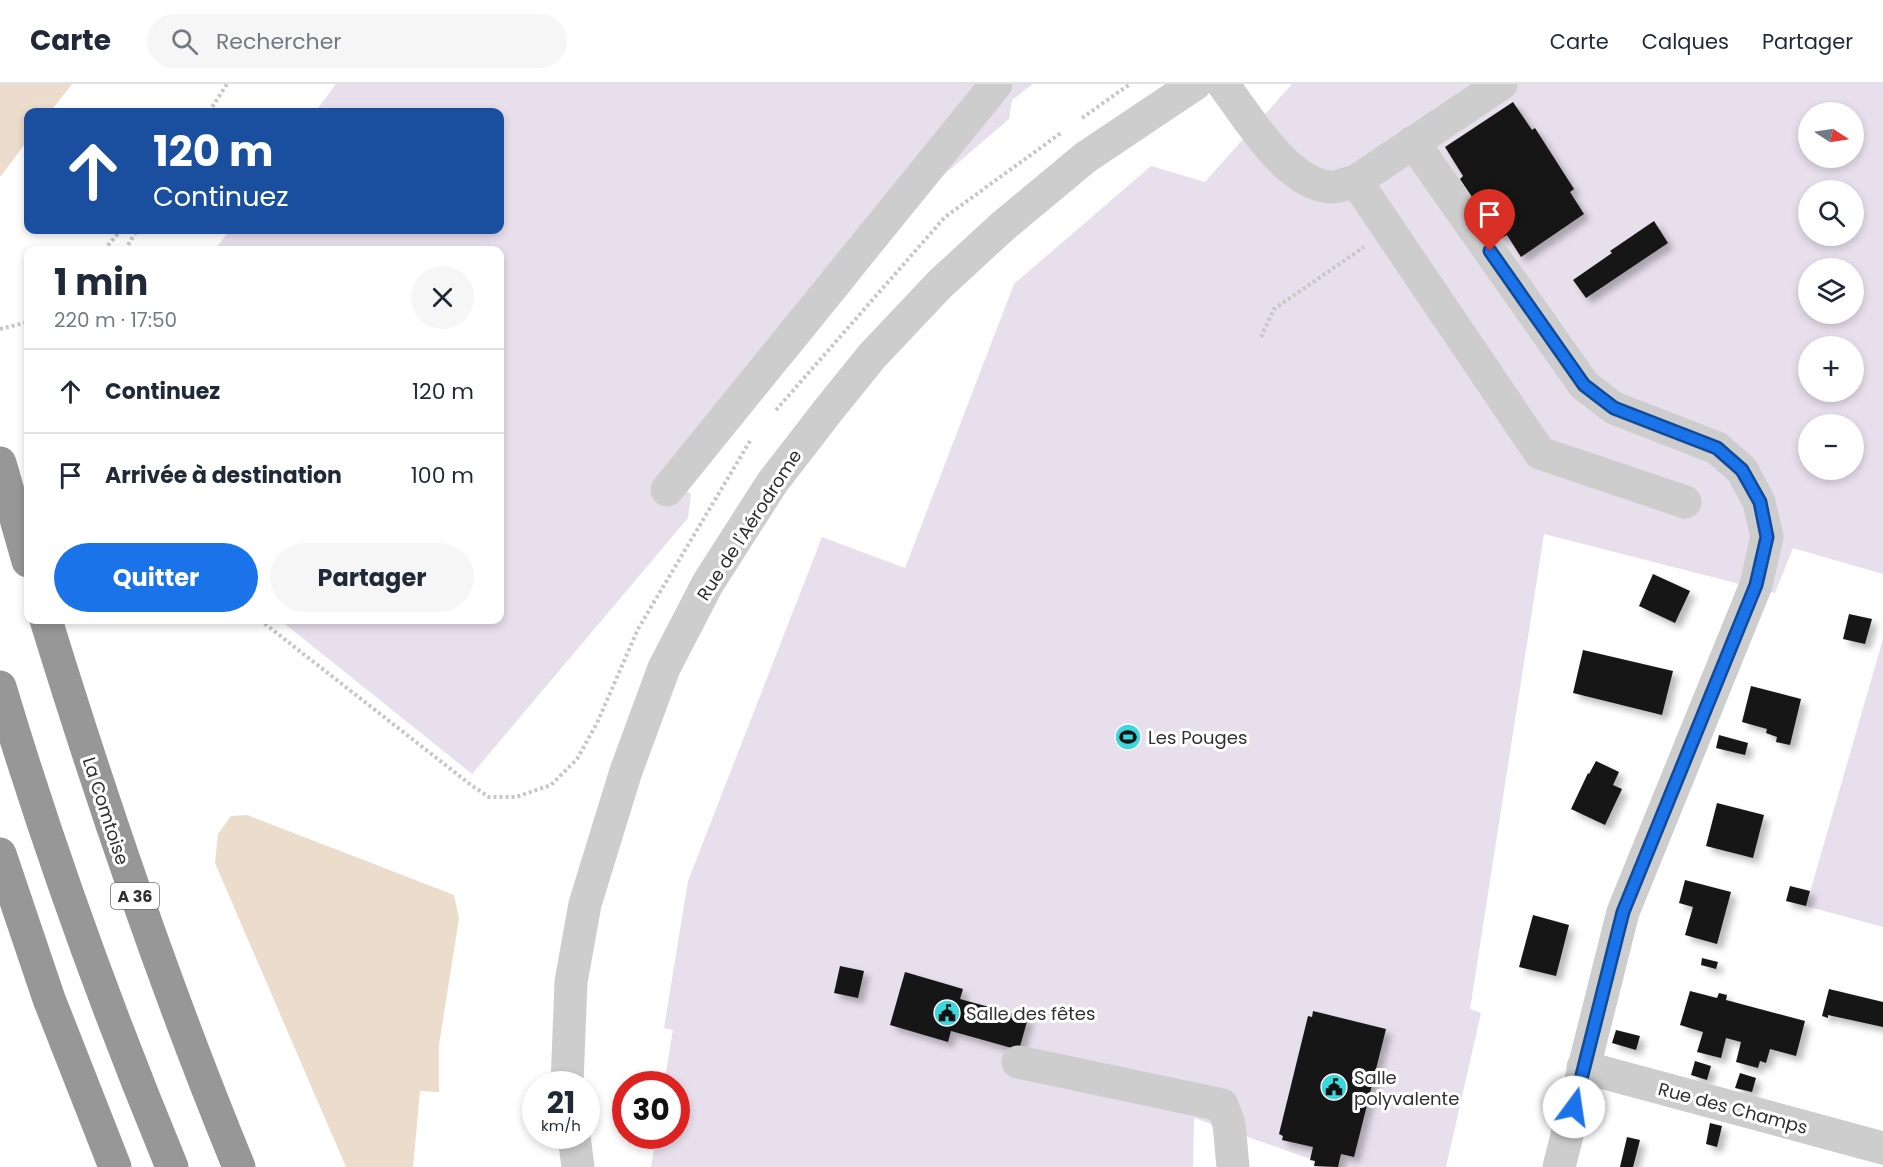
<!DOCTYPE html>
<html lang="fr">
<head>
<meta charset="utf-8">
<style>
	:root { --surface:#fff; --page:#f6f6f7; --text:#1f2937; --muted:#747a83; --line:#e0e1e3; --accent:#1a73e8 }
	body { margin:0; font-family:Poppins,sans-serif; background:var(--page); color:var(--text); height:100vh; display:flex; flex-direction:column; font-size:22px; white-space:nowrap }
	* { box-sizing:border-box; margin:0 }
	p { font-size:20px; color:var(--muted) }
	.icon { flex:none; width:33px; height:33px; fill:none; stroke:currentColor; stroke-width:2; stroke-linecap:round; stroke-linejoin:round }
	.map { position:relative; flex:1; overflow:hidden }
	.sheet { position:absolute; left:24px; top:162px; width:480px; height:378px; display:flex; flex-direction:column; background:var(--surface); border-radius:12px; box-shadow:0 3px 9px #0003 }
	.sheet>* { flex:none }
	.guide { position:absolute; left:24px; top:24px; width:480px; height:126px; border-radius:12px; box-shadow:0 3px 9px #0003; background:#1a4fa0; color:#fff; overflow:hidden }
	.needle { width:39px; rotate:102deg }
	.fabs { position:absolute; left:1798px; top:18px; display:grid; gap:12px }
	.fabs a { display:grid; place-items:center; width:66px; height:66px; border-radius:50%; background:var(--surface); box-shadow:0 3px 9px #0003; font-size:30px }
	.speed { position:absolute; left:522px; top:987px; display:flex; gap:12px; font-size:30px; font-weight:700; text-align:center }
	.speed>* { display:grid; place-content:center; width:78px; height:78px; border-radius:50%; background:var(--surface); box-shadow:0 3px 9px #0003; line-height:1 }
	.speed small { font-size:15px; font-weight:400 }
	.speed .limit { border:9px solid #d22; background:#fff; color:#111 }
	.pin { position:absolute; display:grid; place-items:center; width:51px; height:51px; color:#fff; margin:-62px -26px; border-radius:50% 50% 50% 0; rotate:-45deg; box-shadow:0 0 6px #0007 }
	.pin .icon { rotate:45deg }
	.me { position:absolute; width:66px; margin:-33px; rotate:14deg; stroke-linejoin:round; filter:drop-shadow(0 0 4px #0008) }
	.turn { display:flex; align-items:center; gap:21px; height:126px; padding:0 30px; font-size:27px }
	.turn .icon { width:78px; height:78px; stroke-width:2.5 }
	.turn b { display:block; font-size:42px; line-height:51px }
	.round { display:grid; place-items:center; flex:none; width:63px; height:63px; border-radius:32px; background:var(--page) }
	.overview { display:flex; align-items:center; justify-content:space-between; height:102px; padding:0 30px }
	h1 { font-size:36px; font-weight:700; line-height:45px }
	.button { display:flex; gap:12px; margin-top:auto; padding:12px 30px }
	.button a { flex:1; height:69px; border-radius:36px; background:var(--accent); color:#fff; font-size:24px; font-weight:700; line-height:69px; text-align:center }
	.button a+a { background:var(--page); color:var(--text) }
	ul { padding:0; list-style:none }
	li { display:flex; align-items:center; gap:18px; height:84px; padding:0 30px; border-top:2px solid var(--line) }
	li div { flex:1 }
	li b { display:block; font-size:22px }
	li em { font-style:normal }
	header { display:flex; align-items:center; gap:36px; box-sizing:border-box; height:84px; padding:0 30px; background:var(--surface); border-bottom:2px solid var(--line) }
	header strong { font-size:28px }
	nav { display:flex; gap:33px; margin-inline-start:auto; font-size:21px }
	.search { width:420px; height:54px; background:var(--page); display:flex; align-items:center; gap:15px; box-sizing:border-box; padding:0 21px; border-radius:33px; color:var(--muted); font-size:22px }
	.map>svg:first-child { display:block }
	.green { fill:#e7dfec; fill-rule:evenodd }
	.water { fill:#ebdccc }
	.building { fill:#171717; filter:url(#shadow) }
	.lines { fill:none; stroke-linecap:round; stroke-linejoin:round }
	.path { stroke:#c7c7c7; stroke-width:4; stroke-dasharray:3 3; stroke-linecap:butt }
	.minor { stroke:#cdcdcd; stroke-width:33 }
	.highway { stroke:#979797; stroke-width:33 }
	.route-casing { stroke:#114b97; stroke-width:15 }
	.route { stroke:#1a73e8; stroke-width:10 }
	.labels { text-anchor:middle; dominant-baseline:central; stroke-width:6; stroke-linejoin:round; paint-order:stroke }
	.shield { fill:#fff; stroke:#6e6e6e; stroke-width:1.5 }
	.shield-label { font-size:16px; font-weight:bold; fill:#303030 }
	.street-label { font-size:18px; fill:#303030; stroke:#fff }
	.poi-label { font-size:18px; fill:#303030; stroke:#fff; text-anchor:start }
</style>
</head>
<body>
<header>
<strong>Carte</strong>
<div class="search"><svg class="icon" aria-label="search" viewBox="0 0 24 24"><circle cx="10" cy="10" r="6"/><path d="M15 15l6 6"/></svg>Rechercher</div>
<nav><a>Carte</a><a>Calques</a><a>Partager</a></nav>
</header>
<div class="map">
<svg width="1883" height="1083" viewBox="0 0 1883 1083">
	<defs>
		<filter id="shadow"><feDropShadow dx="5.5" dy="5.5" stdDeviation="3" flood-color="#0004"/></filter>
	</defs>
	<rect width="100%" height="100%" fill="#fff"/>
	<path class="green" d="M 336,0 L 1033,0 L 1012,16 L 1009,35 L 925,107 L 850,207 L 798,271 L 682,404 L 691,410 L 688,434 L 472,690 L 280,536 L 500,536 L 500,166 L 214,166 L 230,146 L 500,146 L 500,28 L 315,28 Z
		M 1292,0 L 1883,0 L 1883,490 L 1793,464 L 1775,509 L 1544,450 L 1470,925 L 1481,929 L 1446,1083 L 1333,1083 L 1194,1034 L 1193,1083 L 651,1083 L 656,1052 L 676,1052 L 676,1000 L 664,1000 L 673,946 L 664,944 L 688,797 L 822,453 L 905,484 L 1014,200 L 1151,82 L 1205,98 ZM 1809,28 L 1854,28 L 1854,74 L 1809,74 ZM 1809,106 L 1854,106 L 1854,152 L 1809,152 ZM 1809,184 L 1854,184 L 1854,230 L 1809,230 ZM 1809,262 L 1854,262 L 1854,308 L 1809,308 ZM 1809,340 L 1854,340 L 1854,386 L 1809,386 Z
		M 1883,555 L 1883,843 L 1806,822 Z"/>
	<path class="water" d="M 0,0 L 72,0 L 50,28 L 28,28 L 28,56 L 0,93 Z
		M 247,731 L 454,811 L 459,834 L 439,961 L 439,1008 L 420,1007 L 413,1083 L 346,1083 L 215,779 L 218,750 L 231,732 Z"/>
	<path class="building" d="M 1513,18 L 1532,46 L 1535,44 L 1574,105 L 1570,108 L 1584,130 L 1521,173 L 1507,151 L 1500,155 L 1460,95 L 1463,92 L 1445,63 Z
		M 1654,137 L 1668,159 L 1586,214 L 1573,196 L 1612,169 L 1610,167 Z
		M 1653,490 L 1690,507 L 1675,539 L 1639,522 Z
		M 1849,530 L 1872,535 L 1865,560 L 1843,555 Z
		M 1583,566 L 1673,587 L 1662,631 L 1573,609 Z
		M 1751,602 L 1801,615 L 1790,661 L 1776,658 L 1777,653 L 1766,649 L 1767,645 L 1742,638 Z
		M 1719,651 L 1748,659 L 1745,671 L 1716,664 Z
		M 1596,677 L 1619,688 L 1613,701 L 1622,705 L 1605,741 L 1571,725 L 1588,689 L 1589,690 Z
		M 1717,719 L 1764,731 L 1753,774 L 1706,762 Z
		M 1685,796 L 1731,808 L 1717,860 L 1685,851 L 1693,823 L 1679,819 Z
		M 1790,802 L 1810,807 L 1806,822 L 1786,817 Z
		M 1533,831 L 1569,841 L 1556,892 L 1519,883 Z
		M 1702,874 L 1718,878 L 1716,885 L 1701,881 Z
		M 840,882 L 864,887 L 858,914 L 834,909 Z
		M 905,888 L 963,905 L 960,915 L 1028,934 L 1019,966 L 951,947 L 948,958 L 890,941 Z
		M 1829,905 L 1883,918 L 1883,943 L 1828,931 L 1828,934 L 1822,932 Z
		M 1690,907 L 1717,914 L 1719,909 L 1727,911 L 1726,916 L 1805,937 L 1796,972 L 1770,965 L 1766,979 L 1760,977 L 1758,984 L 1736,978 L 1741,958 L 1726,954 L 1721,974 L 1697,968 L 1703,948 L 1680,941 Z
		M 1313,927 L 1386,945 L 1354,1073 L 1341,1070 L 1338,1083 L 1314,1082 L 1315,1077 L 1310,1076 L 1313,1063 L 1282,1056 L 1283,1052 L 1279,1050 L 1308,932 L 1312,933 Z
		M 1616,946 L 1640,952 L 1636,966 L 1612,959 Z
		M 1695,977 L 1711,982 L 1707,996 L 1691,991 Z
		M 1740,989 L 1756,994 L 1752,1008 L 1735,1004 Z
		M 1710,1039 L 1722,1042 L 1717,1063 L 1706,1060 Z
		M 1627,1053 L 1640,1056 L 1633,1083 L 1620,1083 Z"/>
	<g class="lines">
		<path class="path" d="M 209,28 L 227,0
			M 1082,34 L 1130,0
			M 104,166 L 121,146
			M 125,166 L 137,146
			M 0,245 L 28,238
			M 1261,253 L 1274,225 L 1364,163
			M 776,326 L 945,133 L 1061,49
			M 260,536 L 471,701 L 489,713 L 516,713 L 551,701 L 577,675 L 597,639 L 638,545 L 750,357"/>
		<path class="minor" d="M 1223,0 C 1247,32 1286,99 1329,103 C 1337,104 1348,99 1356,97 L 1540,369 L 1685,418
			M 1413,58 L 1584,301 L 1614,324 L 1717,364 L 1742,386 L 1759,418 L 1767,453 L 1756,501 L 1623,828 L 1559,1083
			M 1356,97 L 1501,0
			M 667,406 L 996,0
			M 1018,978 L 1222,1021 L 1229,1040 L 1233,1083
			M 1583,983 L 1883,1064
			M 567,1000 L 571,898 L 585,820 L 626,687 L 664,584 L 708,499 L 772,399 L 830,324 L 872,272 L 940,200 L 1003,142 L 1086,73 L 1195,0
			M 574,1052 L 578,1083"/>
		<path class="highway" d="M 0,379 L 28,477
			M 46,536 C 103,721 165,903 239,1083
			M 0,603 C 49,766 107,926 172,1083
			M 0,770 L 49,915 L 115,1083"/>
	</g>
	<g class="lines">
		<defs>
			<path id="route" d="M 1490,167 L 1584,301 L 1614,324 L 1717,364 L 1742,386 L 1760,418 L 1767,453 L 1756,501 L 1623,828 L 1574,1023"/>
		</defs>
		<use href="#route" class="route-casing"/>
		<use href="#route" class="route"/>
	</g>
	<defs>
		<symbol id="stadium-disc" viewBox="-11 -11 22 22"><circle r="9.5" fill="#3cd6dd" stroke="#fff"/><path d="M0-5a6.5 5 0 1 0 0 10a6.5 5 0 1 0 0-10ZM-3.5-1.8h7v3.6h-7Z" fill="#111"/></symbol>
		<symbol id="civic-disc" viewBox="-11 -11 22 22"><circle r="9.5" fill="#3cd6dd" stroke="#fff"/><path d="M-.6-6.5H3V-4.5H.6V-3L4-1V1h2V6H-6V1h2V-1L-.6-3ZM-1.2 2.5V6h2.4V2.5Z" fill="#111"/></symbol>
	</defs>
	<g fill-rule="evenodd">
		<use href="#stadium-disc" x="1113" y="638" width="30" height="30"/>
		<use href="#civic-disc" x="932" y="914" width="30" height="30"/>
		<use href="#civic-disc" x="1319" y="988" width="30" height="30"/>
	</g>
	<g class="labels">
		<rect class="shield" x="111" y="799" width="48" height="26" rx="4.5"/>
		<g class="shield-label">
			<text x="135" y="812">A 36</text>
		</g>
		<g class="street-label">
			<text transform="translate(749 441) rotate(-57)">Rue de l'Aérodrome</text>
			<text transform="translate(106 727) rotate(72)">La Comtoise</text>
			<text transform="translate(1733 1024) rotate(15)">Rue des Champs</text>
		</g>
		<g class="poi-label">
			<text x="1148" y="653">Les Pouges</text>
			<text x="966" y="929">Salle des fêtes</text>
			<text x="1354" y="993">Salle<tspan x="1354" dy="21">polyvalente</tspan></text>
		</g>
	</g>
</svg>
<div class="fabs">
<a><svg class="needle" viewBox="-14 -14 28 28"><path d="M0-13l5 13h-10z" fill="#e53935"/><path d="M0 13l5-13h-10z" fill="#747a83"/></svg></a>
<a><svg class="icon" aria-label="search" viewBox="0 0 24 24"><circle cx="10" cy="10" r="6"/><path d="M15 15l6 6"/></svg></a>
<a><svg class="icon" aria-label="layers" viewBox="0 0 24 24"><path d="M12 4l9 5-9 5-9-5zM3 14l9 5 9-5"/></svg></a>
<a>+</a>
<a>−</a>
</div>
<div class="speed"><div>21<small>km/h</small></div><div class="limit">30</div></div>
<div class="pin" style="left:1490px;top:167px;background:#d93025"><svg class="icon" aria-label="arrive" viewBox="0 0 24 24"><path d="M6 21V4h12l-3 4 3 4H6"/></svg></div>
<svg class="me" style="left:1574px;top:1023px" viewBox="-20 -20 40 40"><circle r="19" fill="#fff"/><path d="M0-13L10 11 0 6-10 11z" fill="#1a73e8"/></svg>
<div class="guide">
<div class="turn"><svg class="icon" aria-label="ahead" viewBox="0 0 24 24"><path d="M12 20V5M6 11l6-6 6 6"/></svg><div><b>120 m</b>Continuez</div></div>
</div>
<section class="sheet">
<div class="overview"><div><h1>1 min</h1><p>220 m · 17:50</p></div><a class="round"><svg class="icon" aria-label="close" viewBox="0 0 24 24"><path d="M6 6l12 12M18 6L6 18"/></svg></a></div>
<ul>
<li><svg class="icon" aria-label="ahead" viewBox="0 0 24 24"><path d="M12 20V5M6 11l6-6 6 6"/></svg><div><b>Continuez</b></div><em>120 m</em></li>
<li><svg class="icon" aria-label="arrive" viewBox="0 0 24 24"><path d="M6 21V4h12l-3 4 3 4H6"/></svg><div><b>Arrivée à destination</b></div><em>100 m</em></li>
</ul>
<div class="button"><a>Quitter</a><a>Partager</a></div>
</section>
</div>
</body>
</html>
